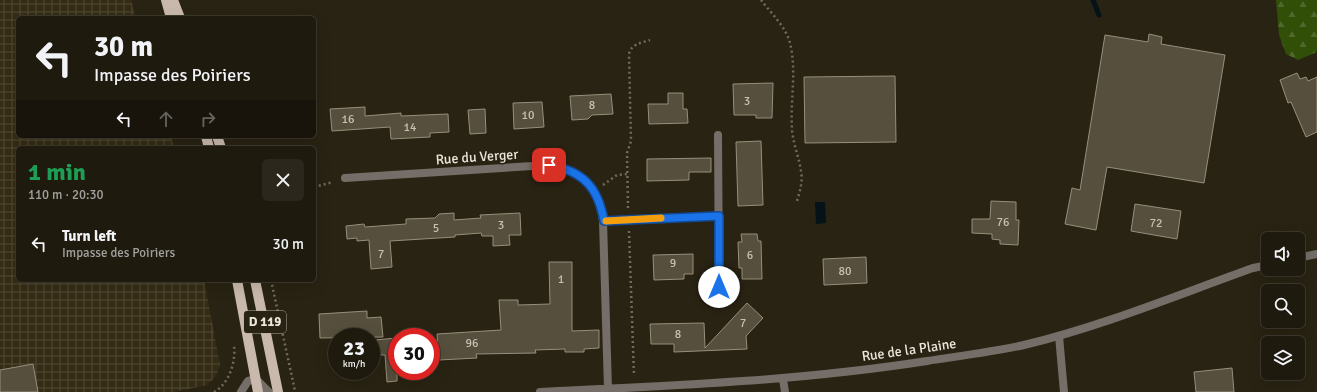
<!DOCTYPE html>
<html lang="en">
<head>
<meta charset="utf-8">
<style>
	:root { --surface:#1f1a0e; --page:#2c271c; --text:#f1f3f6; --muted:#a1a19e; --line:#3c382e }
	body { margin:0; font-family:Signika,sans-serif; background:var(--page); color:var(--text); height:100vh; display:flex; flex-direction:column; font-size:15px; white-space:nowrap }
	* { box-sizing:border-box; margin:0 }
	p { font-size:13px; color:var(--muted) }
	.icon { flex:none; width:22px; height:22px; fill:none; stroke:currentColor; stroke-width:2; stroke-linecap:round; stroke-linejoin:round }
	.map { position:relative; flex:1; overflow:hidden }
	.sheet { position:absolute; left:16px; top:146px; width:300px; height:136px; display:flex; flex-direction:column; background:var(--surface); border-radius:6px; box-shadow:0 4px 16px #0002,0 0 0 1px var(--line) }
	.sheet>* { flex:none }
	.guide { position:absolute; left:16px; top:16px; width:300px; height:122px; border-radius:6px; box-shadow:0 4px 16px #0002,0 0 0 1px var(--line); background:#1f1a0e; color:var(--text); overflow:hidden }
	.fabs { position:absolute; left:1261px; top:232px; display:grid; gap:8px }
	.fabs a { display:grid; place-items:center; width:44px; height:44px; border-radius:6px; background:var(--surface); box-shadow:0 4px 16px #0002,0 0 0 1px var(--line); font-size:20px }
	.speed { position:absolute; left:328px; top:328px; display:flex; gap:8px; font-size:20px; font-weight:700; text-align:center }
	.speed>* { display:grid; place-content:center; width:52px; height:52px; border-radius:50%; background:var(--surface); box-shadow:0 4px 16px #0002,0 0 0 1px var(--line); line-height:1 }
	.speed small { font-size:10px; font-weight:400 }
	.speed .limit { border:6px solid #d22; background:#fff; color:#111 }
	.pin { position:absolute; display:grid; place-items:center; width:34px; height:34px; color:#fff; margin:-17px; border-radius:8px; box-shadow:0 2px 6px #0006 }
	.me { position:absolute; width:44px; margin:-22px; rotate:0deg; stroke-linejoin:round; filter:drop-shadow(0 0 3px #0008) }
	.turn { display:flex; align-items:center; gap:14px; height:84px; padding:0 12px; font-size:18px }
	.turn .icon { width:52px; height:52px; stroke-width:2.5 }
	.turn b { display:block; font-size:28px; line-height:34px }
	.lanes { display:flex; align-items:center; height:38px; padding:0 12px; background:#0003; justify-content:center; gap:20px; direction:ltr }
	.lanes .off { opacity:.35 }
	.round { display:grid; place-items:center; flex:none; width:42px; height:42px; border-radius:6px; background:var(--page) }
	.summary { display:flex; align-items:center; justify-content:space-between; height:68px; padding:0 12px }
	h1 { font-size:24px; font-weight:700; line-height:30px; color:#1e9e55 }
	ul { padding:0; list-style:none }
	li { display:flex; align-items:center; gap:12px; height:60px; padding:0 12px }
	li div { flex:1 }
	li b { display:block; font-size:15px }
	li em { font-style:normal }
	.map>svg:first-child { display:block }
	.industrial { fill:url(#industrial-grid) }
	.forest { fill:url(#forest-firs) }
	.water { fill:#051318 }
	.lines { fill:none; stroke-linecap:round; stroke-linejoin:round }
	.stream { stroke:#051318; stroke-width:5 }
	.building { fill:#564f3d; stroke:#968f7b }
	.path { stroke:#706b5d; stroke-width:2.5; stroke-dasharray:2 3; stroke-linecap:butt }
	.service { stroke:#756e68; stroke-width:8 }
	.minor { stroke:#756e68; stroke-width:8 }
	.primary { stroke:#c8b9ac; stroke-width:10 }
	.route-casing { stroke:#114b97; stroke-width:10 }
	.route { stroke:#1a73e8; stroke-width:7 }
	.slow { stroke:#f59e0b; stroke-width:7 }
	.labels { text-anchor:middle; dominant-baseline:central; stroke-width:3.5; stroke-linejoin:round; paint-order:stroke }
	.number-label { font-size:12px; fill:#c6c1b4 }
	.shield { fill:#292313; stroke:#b1aca0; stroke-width:1 }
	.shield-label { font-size:13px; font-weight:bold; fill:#ebe7dc }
	.street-label { font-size:14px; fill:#ebe7dc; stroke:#292313 }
</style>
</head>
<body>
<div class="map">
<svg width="1317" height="392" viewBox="0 0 1317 392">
	<defs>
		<pattern id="industrial-grid" width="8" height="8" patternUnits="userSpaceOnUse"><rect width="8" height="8" fill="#352c15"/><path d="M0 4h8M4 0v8" fill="none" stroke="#524b36"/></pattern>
		<pattern id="forest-firs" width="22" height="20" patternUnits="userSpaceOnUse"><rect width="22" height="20" fill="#324f08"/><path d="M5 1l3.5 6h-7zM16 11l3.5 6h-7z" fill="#50682b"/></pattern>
	</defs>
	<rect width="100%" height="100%" fill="#292313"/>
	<path class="industrial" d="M 0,0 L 131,0 L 136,18 L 18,18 L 18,136 L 171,136 L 174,148 L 18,148 L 18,280 L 204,280 L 220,365 L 216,376 L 207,385 L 174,392 L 0,392 Z"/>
	<path class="forest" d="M 1276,0 L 1317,0 L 1317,52 L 1298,60 L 1286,54 L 1279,35 Z"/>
	<path class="water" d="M 815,202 L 825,202 L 826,223 L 816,224 Z"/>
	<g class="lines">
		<path class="stream" d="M 1093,0 L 1099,15"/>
	</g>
	<path class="building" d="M 1149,34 L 1162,37 L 1161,44 L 1225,55 L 1204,183 L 1107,167 L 1096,230 L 1065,224 L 1072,188 L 1080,190 L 1105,35 L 1148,42 Z
		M 1297,73 L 1300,79 L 1306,77 L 1308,81 L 1317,77 L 1317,132 L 1306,137 L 1291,102 L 1288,103 L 1280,80 Z
		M 895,76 L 896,142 L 805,143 L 804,77 Z
		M 773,83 L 772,118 L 756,118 L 756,115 L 734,115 L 733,84 Z
		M 668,93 L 683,93 L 683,109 L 687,109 L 688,123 L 649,124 L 648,104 L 668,104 Z
		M 611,94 L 613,114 L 592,115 L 588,119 L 572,120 L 570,96 Z
		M 542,102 L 544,127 L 514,129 L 513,103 Z
		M 365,107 L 365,116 L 401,113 L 401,116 L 448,114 L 449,132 L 430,133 L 430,137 L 391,139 L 390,127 L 332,131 L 330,109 Z
		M 485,109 L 486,133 L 470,134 L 468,110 Z
		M 761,141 L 763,205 L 738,206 L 736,142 Z
		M 711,158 L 711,172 L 689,172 L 689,180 L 647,181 L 647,159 Z
		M 991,201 L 1016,202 L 1016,220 L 1019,220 L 1018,245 L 1000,244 L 1000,240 L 992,239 L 992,234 L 972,233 L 972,219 L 990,219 Z
		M 1135,204 L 1181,211 L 1177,239 L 1131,231 Z
		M 454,213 L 454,220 L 481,218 L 480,215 L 520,213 L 521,235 L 509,235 L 510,245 L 493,246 L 493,236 L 482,236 L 481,233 L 455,235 L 455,237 L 390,241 L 392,267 L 371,269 L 369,240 L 357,241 L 357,238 L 347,239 L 346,226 L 364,224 L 365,227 L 406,224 L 406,219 L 435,218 L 439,214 Z
		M 741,234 L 757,234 L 758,241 L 761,241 L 762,279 L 742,279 L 742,268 L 739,268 L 738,242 L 742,242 Z
		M 693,254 L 693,274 L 684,274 L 684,279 L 654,280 L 653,255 Z
		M 866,257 L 867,283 L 824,285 L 823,259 Z
		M 549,262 L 572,262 L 572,331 L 599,330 L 599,348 L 584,349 L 584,352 L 565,352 L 565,349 L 535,350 L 536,353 L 476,354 L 477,358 L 439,360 L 437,334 L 501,330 L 499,300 L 518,300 L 518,305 L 550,304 Z
		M 747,303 L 763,318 L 746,336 L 747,349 L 674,352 L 674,344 L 651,344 L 650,324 L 704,323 L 705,348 Z
		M 367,311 L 367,318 L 381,317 L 383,337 L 320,338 L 319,314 Z
		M 397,338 L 397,381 L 387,382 L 385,355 L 375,355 L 374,340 Z
		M 33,364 L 38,392 L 0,392 L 0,370 Z
		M 1232,368 L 1234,392 L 1196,392 L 1194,372 Z"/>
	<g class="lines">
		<path class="path" d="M 761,0 C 771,13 786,27 790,43 C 797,71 790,101 792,129 C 793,144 799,157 801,171 C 803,181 800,191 797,201
			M 603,185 L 617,175 L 627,174
			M 314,187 L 333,182
			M 628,208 L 627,153 L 631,141 L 629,54 C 631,44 641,43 650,40
			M 629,231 L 634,376
			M 271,280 L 295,391
			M 214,392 C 229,384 236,362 234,346"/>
		<path class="service" d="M 1059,336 L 1064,392"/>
		<path class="minor" d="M 718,135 L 719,287
			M 345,178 L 549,165 C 583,171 598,187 603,221 L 608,389
			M 603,221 L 719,216
			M 1298,258 L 1317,254
			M 783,379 L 785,392
			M 241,392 L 248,381 L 256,379 L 269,392
			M 540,392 C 669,386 799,381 927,361 C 959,356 992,352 1024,345 C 1103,326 1177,295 1253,268 L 1268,265"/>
		<path class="primary" d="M 166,0 L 171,18
			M 173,0 L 180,18
			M 206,136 L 209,148
			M 217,136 L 221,148
			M 237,280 L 258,392
			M 255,280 L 278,392"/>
	</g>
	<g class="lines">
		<defs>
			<path id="route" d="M 549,165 C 583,171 598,187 604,221 L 719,216 L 719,287"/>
		</defs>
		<use href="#route" class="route-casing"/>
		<use href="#route" class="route"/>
		<path class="slow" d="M 606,221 L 661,218"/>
	</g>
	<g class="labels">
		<g class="number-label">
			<text x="747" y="101">3</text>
			<text x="592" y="105">8</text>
			<text x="528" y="115">10</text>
			<text x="348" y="119">16</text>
			<text x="410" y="127">14</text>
			<text x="1003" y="222">76</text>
			<text x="1156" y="223">72</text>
			<text x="501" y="225">3</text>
			<text x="436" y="228">5</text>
			<text x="381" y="254">7</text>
			<text x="750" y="255">6</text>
			<text x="673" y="263">9</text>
			<text x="845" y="271">80</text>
			<text x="561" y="279">1</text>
			<text x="743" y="323">7</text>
			<text x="678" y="334">8</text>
			<text x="472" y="343">96</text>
		</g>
		<rect class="shield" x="244" y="311" width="42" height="22" rx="3"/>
		<g class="shield-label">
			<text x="265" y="322">D 119</text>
		</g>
		<g class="street-label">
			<text transform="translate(477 157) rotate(-4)">Rue du Verger</text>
			<text transform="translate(909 350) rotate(-8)">Rue de la Plaine</text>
		</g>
	</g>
</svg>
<div class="fabs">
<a><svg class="icon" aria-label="sound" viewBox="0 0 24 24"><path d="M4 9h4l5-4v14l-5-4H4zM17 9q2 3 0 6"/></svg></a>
<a><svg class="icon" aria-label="search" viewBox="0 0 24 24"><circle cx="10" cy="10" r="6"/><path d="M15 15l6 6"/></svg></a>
<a><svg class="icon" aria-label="layers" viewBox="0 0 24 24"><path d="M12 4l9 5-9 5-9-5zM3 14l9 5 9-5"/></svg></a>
</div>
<div class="speed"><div>23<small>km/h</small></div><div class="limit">30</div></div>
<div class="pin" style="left:549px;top:165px;background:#d93025"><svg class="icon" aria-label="arrive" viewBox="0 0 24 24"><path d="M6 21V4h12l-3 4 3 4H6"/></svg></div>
<svg class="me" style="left:719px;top:287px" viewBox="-20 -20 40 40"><circle r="19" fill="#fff"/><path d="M0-13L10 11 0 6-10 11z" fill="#1a73e8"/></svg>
<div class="guide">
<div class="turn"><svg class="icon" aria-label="left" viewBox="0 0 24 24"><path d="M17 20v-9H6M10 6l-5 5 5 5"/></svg><div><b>30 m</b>Impasse des Poiriers</div></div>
<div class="lanes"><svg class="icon" aria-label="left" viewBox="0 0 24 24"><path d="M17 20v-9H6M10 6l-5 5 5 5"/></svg><svg class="icon off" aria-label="ahead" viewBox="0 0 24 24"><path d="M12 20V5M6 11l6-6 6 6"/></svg><svg class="icon off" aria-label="right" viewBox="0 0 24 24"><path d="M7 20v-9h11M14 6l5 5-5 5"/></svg></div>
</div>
<section class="sheet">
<div class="summary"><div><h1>1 min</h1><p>110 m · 20:30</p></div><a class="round"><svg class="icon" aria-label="close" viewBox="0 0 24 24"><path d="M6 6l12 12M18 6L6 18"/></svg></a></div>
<ul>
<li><svg class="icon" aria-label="left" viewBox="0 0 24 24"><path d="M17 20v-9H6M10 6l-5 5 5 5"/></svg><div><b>Turn left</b><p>Impasse des Poiriers</p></div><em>30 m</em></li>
</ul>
</section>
</div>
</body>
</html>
